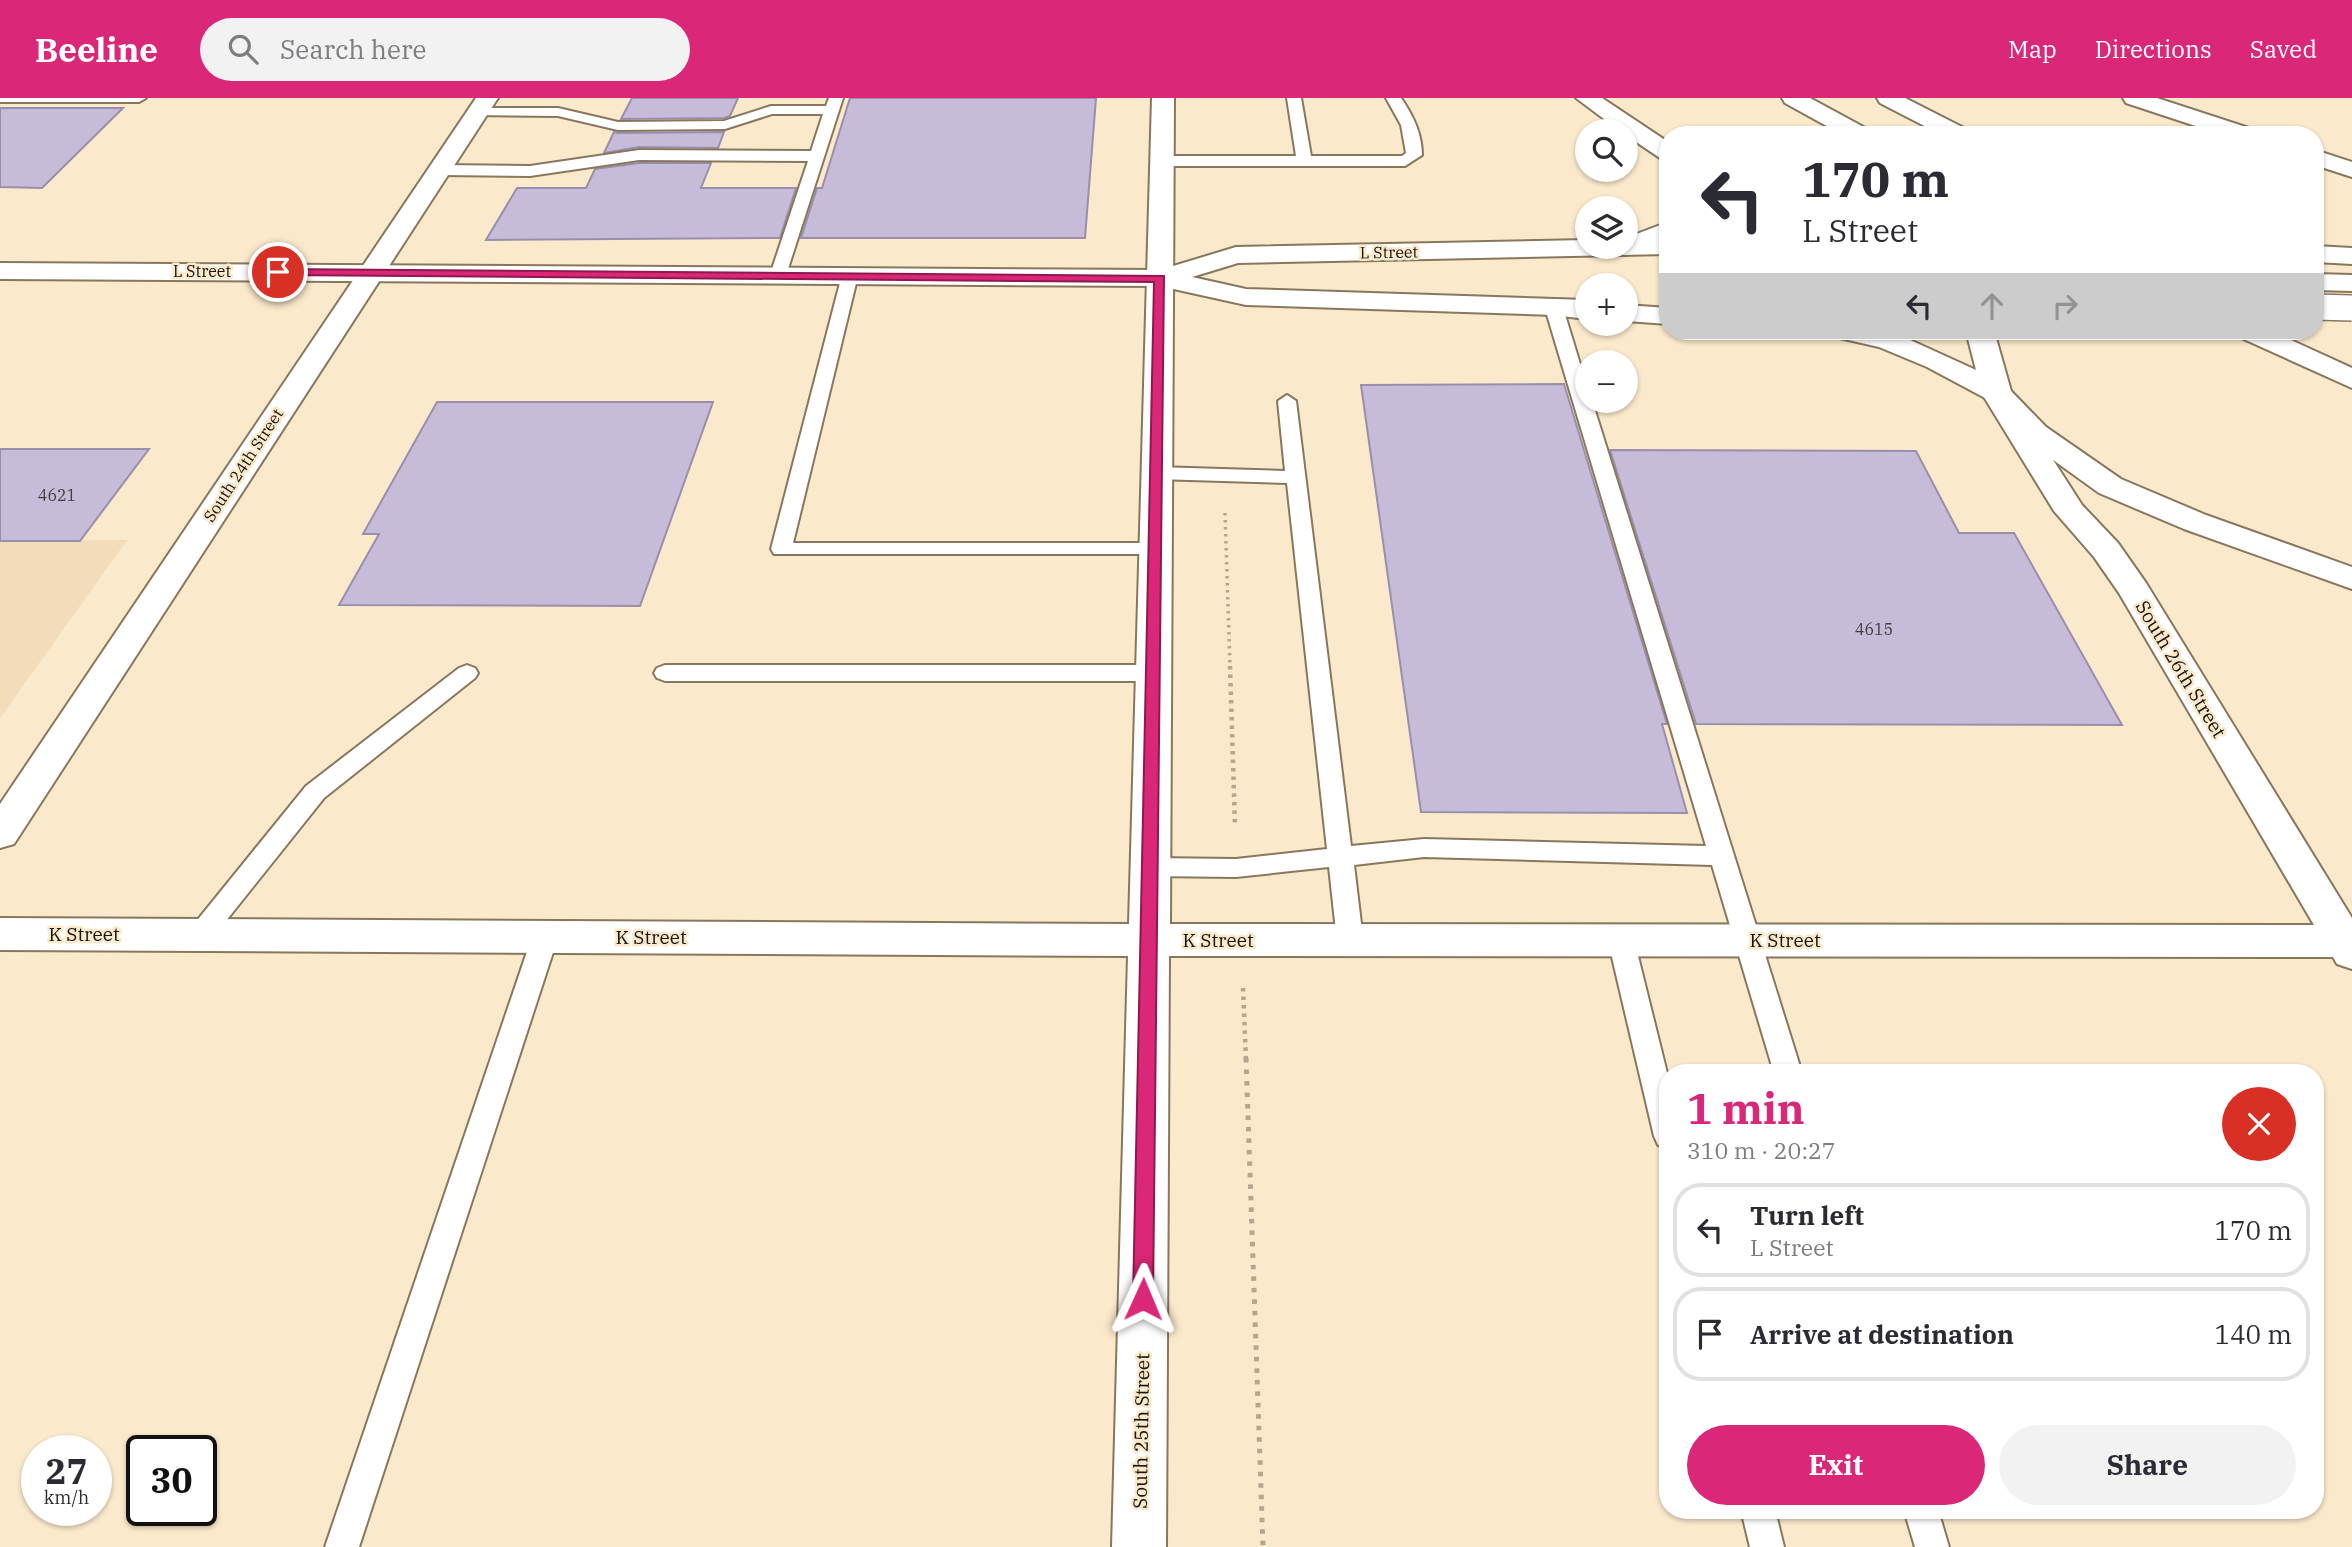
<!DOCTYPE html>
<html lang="en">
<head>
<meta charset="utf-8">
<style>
	:root { --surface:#fff; --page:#f2f2f3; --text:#2b2b33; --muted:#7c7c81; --line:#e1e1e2; --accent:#db2777 }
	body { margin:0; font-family:"IBM Plex Serif",serif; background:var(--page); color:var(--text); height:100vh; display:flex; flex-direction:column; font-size:26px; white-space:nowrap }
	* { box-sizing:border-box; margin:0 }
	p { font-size:23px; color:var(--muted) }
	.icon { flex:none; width:38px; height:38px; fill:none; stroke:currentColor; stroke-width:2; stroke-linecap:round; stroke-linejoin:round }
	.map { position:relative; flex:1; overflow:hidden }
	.details { position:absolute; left:1659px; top:966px; width:665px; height:455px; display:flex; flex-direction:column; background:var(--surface); border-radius:28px; box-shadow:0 2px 5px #0004 }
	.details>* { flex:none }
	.top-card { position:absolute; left:1659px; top:28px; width:665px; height:214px; border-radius:28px; box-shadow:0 2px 5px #0004; background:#fff; color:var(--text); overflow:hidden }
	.controls { position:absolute; left:1575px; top:21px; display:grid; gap:14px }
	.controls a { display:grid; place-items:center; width:63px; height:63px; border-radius:50%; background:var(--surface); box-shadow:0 2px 5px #0004; font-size:35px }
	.speed { position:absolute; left:21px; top:1337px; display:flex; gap:14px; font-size:35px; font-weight:700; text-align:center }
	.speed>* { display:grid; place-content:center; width:91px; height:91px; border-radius:50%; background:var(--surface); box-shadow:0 2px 5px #0004; line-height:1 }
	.speed small { font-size:18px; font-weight:400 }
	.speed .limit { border:4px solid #111; border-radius:10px; background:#fff; color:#111 }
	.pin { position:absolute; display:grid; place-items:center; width:60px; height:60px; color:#fff; margin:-30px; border:4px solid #fff; border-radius:50%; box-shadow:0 2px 7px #0007 }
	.me { position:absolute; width:77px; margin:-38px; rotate:1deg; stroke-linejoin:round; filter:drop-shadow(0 0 5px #0008) }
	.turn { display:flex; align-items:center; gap:24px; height:147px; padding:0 28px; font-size:32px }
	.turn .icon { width:91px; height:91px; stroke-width:2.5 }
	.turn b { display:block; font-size:49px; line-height:60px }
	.lanes { display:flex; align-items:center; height:66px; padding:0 28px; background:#0003; justify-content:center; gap:35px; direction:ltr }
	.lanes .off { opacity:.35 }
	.round { display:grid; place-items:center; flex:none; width:74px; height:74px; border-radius:37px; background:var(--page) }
	.head { display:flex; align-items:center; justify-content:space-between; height:119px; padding:0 28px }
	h1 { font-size:42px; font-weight:800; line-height:52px; color:var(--accent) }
	.primary-button { display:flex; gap:14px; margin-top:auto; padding:14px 28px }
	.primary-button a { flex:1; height:80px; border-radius:42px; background:var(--accent); color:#fff; font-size:28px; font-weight:800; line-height:80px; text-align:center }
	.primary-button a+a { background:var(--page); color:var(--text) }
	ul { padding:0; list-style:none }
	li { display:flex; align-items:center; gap:21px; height:94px; margin:0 14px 10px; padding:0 14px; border:4px solid var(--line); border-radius:28px }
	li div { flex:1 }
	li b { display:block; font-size:26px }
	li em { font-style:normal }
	header { display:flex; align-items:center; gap:42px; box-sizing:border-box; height:98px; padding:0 35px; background:var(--accent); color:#fff }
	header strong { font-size:33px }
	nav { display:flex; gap:38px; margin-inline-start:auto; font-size:24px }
	.search { width:490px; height:63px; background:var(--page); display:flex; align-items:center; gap:18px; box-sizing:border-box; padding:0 24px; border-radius:38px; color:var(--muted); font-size:26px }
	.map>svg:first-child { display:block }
	.built { fill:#f3dcb9 }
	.building { fill:#c6bbd9; stroke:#998fab; stroke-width:2 }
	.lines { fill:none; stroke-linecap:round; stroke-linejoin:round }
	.lane-casing { stroke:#88775d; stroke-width:4 }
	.street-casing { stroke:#88775d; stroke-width:4 }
	.secondary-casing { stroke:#88775d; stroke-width:4 }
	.primary-casing { stroke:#88775d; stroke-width:4 }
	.highway-casing { stroke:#88775d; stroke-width:4 }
	.path-far2 { stroke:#b4a68f; stroke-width:3.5; stroke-dasharray:2.5 4.5; stroke-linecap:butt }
	.path-far1 { stroke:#b4a68f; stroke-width:4.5; stroke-dasharray:3.5 5; stroke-linecap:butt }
	.path { stroke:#b4a68f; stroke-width:5; stroke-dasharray:4.5 7; stroke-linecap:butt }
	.lane { fill:#fff; fill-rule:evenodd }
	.street { fill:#fff; fill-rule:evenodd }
	.secondary { fill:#fff; fill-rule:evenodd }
	.primary { fill:#fff; fill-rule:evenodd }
	.highway { fill:#fff; fill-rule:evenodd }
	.highway-bridge-casing { stroke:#88775d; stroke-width:28; stroke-linecap:butt }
	.highway-bridge { stroke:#fff; stroke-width:25 }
	.route { fill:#db2777; stroke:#8e194d; stroke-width:2 }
	.labels { text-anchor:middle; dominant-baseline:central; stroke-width:5; stroke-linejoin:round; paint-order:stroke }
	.far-street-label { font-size:16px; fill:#1a140a; stroke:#fbe9cc }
	.number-label { font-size:16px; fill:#453e3e }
	.street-label { font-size:19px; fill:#1a140a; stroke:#fbe9cc }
</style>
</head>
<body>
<header>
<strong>Beeline</strong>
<div class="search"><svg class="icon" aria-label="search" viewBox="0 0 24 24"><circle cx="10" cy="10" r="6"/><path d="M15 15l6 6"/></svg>Search here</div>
<nav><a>Map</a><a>Directions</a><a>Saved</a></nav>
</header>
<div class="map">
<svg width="2352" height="1449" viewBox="0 0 2352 1449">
	<rect width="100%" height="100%" fill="#fbe9cc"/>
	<path class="built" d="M 127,442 L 0,620 L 0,443 Z"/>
	<path class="building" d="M 632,0 L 738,0 L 730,18 L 724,20 L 621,21 Z
		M 850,0 L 1096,0 L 1085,140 L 801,140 L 817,90 L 822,90 Z
		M 0,10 L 123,10 L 42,90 L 0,89 Z
		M 614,34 L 618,35 L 724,34 L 718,50 L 639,49 L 604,55 Z
		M 639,65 L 711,65 L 701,90 L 796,90 L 780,140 L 486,142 L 517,90 L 586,90 L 595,71 Z
		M 1564,286 L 1667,626 L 1662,626 L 1687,715 L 1421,714 L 1361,287 Z
		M 437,304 L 713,304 L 640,508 L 339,507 L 379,436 L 363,436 Z
		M 0,351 L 149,351 L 80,443 L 0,443 Z
		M 1610,352 L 1916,353 L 1959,435 L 2014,435 L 2122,627 L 1696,626 Z"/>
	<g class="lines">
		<defs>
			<path id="lane" d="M 0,0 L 146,0 L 139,4 L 0,4 Z
				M 829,0 L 843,0 L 786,177 L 778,182 L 770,177 L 808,63 L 639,62 L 530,78 L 438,77 L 430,72 L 438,67 L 530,68 L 639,52 L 811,53 L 823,16 L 772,16 L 725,31 L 618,32 L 558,18 L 473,17 L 471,14 L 473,11 L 478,10 L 558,10 L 618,24 L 724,23 L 771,8 L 826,8 Z
				M 1287,0 L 1301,0 L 1311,58 L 1402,58 L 1406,55 L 1401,27 L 1386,0 L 1401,0 C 1413,17 1422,36 1422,57 L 1405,68 L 1162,68 L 1154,63 L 1162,58 L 1296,58 Z
				M 850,172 L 858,177 L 793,445 L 1155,445 L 1162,446 L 1165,451 L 1162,456 L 774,456 L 771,451 L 842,177 Z
				M 1554,205 L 1563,210 L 1587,289 L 1587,303 L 1592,303 L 1802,975 L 1774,975 L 1712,767 L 1424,759 L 1354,767 L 1363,842 L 1359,849 L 1350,852 L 1341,849 L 1337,842 L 1329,769 L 1236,779 L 1149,778 L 1140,776 L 1136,769 L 1140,762 L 1149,760 L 1236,761 L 1327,751 L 1287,385 L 1156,381 L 1146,375 L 1156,369 L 1285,373 L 1278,303 L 1287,297 L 1296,303 L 1351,748 L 1424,741 L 1706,748 L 1545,210 Z
				M 467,567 L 475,570 L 478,575 L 475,580 L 324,700 L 209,844 L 200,847 L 191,844 L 187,837 L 191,830 L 306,688 L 459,570 Z
				M 665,567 L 1153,567 L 1161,570 L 1164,575 L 1161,580 L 1153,583 L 665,583 L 657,580 L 654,575 L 657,570 Z
				M 545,829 L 554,832 L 558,839 L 359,1449 L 325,1449 L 532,839 L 536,832 Z
				M 1621,832 L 1630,835 L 1634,842 L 1668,979 L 1668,1050 L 1658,1047 L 1654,1038 L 1608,842 L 1612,835 Z
				M 1741,1412 L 1775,1412 L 1784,1449 L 1750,1449 Z
				M 1904,1412 L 1938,1412 L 1949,1449 L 1915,1449 Z"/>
			<path id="street" d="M 1152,0 L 1174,0 L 1170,826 L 2314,827 L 2119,495 L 2094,459 L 2054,413 L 1984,299 L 1989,293 L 1999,290 L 2009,293 L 2082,407 L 2118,445 L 2146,485 L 2352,820 L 2352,871 L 2337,866 L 2333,859 L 1169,858 L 1166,1449 L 1112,1449 L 1128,858 L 0,852 L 0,820 L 1129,826 Z"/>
			<path id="secondary" d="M 476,0 L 498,0 L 14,746 L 0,750 L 0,706 Z"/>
			<path id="primary" d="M 1668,140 L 1668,156 L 1238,165 L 1192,179 L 1246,191 L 1587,202 L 1587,218 L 1246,207 L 1160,188 L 0,181 L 0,165 L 1160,172 L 1236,149 L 1587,142 L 1587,149 L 1626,149 L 1626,141 Z
				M 2315,148 L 2352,150 L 2352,166 L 2315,164 Z"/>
			<path id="highway" d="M 1576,0 L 1602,0 L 1668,44 L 1668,62 L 1660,60 L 1626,37 L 1626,33 L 1620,33 Z
				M 1782,0 L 1810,0 L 1869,32 L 1873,37 L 1843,37 L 1785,5 Z
				M 1877,0 L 1905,0 L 1968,32 L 1972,37 L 1942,37 L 1880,5 Z
				M 2123,0 L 2157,0 L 2255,32 L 2259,37 L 2223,37 L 2126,5 Z
				M 2315,52 L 2352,64 L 2352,79 L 2315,67 Z
				M 1668,124 L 1668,141 L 1635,154 L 1626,157 L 1617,154 L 1613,149 L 1626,149 L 1626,140 Z
				M 2315,176 L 2352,177 L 2352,193 L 2315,192 Z
				M 1554,202 L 1587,205 L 1587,221 L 1544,216 L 1540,210 L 1544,204 Z
				M 1626,207 L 1668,210 L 1668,226 L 1626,223 Z
				M 1831,233 L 1883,233 L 1897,236 L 1976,272 L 1966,233 L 1994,233 L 2011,293 L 2046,329 L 2121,381 L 2206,417 L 2352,469 L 2352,491 L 2184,431 L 2099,395 L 2024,341 L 1987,301 L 1927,269 L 1879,249 L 1835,239 Z
				M 2235,233 L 2271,233 L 2352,270 L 2352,290 L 2239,239 Z"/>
		</defs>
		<use href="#lane" class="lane-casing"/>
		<use href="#street" class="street-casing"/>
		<use href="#secondary" class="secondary-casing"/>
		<use href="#primary" class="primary-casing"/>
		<use href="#highway" class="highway-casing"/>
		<path class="path-far2" d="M 1225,415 L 1230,569"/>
		<path class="path-far1" d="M 1230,568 L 1235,728
			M 1243,890 L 1246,962"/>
		<path class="path" d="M 1246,960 L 1263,1449"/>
		<use href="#lane" class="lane"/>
		<use href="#street" class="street"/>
		<use href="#secondary" class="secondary"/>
		<use href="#primary" class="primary"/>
		<use href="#highway" class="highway"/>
		<defs>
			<path id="highway-bridge" d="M 2315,209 L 2352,210"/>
		</defs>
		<use href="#highway-bridge" class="highway-bridge-casing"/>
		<use href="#highway-bridge" class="highway-bridge"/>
	</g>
	<path class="route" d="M 275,171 L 1164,178 L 1153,1201 L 1150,1207 L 1143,1210 L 1136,1207 L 1133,1201 L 1154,184 L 278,177 L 275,176 Z"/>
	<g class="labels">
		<g class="far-street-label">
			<text transform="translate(1389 154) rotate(-1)">L Street</text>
			<text x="202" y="173">L Street</text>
			<text transform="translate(243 367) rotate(-57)">South 24th Street</text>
		</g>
		<g class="number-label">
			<text x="57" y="397">4621</text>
			<text x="1874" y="531">4615</text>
		</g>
		<g class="street-label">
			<text transform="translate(2181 571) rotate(59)">South 26th Street</text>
			<text x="84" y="836">K Street</text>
			<text x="651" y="839">K Street</text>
			<text x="1218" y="842">K Street</text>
			<text x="1785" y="842">K Street</text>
			<text transform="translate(1141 1333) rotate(-89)">South 25th Street</text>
		</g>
	</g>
</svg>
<div class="controls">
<a><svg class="icon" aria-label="search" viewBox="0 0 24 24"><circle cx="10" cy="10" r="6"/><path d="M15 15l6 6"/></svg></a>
<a><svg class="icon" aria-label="layers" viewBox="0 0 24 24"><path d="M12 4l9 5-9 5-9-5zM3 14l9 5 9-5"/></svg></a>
<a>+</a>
<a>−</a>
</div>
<div class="speed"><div>27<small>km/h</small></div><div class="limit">30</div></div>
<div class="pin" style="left:278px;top:174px;background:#d93025"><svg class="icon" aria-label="arrive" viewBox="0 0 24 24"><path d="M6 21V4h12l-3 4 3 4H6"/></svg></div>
<svg class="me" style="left:1143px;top:1201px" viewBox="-20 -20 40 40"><path d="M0-17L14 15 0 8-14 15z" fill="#db2777" stroke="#fff" stroke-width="4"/></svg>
<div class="top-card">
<div class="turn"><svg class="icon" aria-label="left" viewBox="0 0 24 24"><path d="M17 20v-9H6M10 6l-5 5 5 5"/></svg><div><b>170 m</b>L Street</div></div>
<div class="lanes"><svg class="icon" aria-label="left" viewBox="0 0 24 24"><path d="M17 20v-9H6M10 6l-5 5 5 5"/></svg><svg class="icon off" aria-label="ahead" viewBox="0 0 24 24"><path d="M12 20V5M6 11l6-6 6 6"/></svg><svg class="icon off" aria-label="right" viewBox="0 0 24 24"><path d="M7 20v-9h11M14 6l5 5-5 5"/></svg></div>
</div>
<section class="details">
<div class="head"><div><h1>1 min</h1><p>310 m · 20:27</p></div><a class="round" style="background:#d93025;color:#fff"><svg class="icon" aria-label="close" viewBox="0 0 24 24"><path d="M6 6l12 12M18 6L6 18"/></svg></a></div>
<ul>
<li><svg class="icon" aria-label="left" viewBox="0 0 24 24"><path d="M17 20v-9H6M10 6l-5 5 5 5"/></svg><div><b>Turn left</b><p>L Street</p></div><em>170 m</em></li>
<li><svg class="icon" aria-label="arrive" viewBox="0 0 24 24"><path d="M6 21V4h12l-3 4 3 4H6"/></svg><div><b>Arrive at destination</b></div><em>140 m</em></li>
</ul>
<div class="primary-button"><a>Exit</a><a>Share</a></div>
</section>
</div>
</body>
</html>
